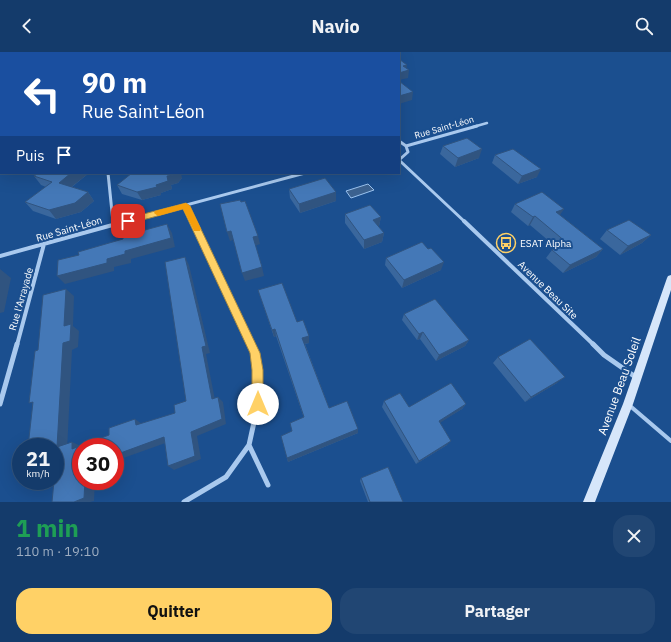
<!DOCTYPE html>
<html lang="fr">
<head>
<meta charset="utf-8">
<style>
	:root { --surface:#143b6b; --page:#214673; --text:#f1f3f6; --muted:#9dadc1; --line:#33557e; --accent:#ffd166 }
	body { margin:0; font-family:"IBM Plex Sans",sans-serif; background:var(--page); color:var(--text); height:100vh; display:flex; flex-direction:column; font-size:15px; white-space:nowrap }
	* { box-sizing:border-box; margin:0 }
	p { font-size:13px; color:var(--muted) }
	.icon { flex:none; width:22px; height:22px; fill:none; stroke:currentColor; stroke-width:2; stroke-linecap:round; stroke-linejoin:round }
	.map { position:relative; height:450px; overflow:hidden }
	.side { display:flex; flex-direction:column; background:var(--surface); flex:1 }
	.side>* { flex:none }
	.banner { position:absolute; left:0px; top:0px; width:400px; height:122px; box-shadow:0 4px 16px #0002,0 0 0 1px var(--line); background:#1a4fa0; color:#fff; overflow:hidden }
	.speed { position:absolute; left:12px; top:386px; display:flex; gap:8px; font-size:20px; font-weight:700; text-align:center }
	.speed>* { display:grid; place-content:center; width:52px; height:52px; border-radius:50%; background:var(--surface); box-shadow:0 4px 16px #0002,0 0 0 1px var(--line); line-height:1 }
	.speed small { font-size:10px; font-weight:400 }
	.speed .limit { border:6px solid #d22; background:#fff; color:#111 }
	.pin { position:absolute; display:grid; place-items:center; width:34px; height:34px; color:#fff; margin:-17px; border-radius:8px; box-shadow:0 2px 6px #0006 }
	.me { position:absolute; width:44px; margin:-22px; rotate:0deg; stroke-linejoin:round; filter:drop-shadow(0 0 3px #0008) }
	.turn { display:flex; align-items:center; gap:14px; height:84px; padding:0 16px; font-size:18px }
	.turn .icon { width:52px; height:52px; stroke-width:2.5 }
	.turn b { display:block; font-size:28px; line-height:34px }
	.then { display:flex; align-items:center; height:38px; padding:0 16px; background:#0003; gap:8px; font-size:15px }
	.round { display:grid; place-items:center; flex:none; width:42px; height:42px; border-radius:16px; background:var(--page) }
	.overview { display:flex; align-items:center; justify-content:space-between; height:68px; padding:0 16px }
	h1 { font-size:24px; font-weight:700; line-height:30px; color:#1e9e55 }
	.primary-button { display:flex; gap:8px; margin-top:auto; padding:8px 16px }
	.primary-button a { flex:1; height:46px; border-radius:16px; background:var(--accent); color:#111; font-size:16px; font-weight:700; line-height:46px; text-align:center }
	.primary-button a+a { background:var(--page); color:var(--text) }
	header { display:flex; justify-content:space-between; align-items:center; height:52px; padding:0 16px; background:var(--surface); font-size:18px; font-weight:700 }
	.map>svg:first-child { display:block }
	.water { fill:#3c6290; stroke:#9cc4f0 }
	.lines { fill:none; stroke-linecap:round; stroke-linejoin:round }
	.lane { stroke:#a9c9ee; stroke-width:4 }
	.street-far3 { stroke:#a9c9ee; stroke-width:2.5 }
	.street-far2 { stroke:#a9c9ee; stroke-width:3 }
	.street-far1 { stroke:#a9c9ee; stroke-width:4 }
	.street { stroke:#a9c9ee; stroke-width:5 }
	.secondary { fill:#d6e6fa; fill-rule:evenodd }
	.wall { fill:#3a679d }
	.shaded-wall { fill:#305480 }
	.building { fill:#4478b7; stroke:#305480 }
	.route { fill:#ffd166; stroke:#a68842 }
	.slow { fill:#f59e0b }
	.labels { text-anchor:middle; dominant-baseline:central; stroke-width:4; stroke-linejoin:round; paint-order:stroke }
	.far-street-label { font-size:9px; fill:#fff; stroke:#1b4f8f }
	.street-label { font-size:10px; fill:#fff; stroke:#1b4f8f }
	.poi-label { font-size:10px; fill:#fff; stroke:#1b4f8f; text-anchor:start }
	.near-street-label { font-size:12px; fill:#fff; stroke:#1b4f8f }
</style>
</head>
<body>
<header><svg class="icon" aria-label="back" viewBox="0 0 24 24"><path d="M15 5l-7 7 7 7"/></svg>Navio<svg class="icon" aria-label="search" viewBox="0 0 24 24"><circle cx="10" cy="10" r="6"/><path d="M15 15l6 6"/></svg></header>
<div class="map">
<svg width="671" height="450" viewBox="0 0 671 450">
	<rect width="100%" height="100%" fill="#1b4f8f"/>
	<path class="water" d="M 368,132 L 374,138 L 351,146 L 346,139 Z"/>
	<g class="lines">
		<path class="lane" d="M 629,353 L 671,389"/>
		<path class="street-far3" d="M 473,75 L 487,71"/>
		<path class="street-far2" d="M 399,89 L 406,94 L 408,100 L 399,108
			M 406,94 L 477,74
			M 399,108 L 465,170
			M 108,121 L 113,170
			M 186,153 L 194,170
			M 123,170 L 305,121"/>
		<path class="street-far1" d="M 113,169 L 113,173
			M 194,169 L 251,293
			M 464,169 L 594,293
			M 0,204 L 127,169
			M 17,293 L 44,192"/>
		<path class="street" d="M 251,292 L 255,301 L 258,352 L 249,393 L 268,433
			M 593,292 L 604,303 L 637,326
			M 0,352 L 17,292
			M 184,450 L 226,425 L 249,393"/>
		<path class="secondary" d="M 671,223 L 671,238 L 633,352 L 595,450 L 583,450 L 623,352 L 667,226 L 668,224 Z"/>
	</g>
	<path class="wall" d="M 316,0 L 389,0 L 391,1 L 318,1 Z
		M 443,94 L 479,106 L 455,115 L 440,102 Z
		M 495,103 L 537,125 L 518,132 L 492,111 Z
		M 37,121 L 89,121 L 72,135 L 88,140 L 94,149 L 81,160 L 56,167 L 33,159 L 25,150 L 46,135 L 41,133 L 34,124 L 38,122 Z
		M 182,126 L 178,131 L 171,133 L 172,137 L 161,141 L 161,143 L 142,148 L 122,142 L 117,133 Z
		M 289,137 L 336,140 L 336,149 L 300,161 L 290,146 Z
		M 515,152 L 560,163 L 603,197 L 596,205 L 563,221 L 546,206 L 552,198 L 556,195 L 530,173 L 528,174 L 511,160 Z
		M 345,162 L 381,165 L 379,174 L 378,174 L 384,181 L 382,190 L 364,197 L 345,171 Z
		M 607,178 L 651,183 L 642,191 L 620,203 L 600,187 Z
		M 386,206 L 441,218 L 402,236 L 385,213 Z
		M 258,238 L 297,270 L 309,284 L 309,291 L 305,292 L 329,356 L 358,381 L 288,410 L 287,406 L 304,366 L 276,284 L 274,285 Z
		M 404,262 L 469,288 L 465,294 L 436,309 L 420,287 L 417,288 L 402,268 Z
		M 498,305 L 557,331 L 525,350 L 493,311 Z
		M 384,349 L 409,355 L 466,352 L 462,357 L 440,370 L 447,393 L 416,412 L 382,355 Z
		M 361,426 L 403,450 L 368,450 L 360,429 Z"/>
	<path class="shaded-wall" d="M 22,0 L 34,0 L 33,1 L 22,1 Z
		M 407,13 L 406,19 L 409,18 L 408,26 L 399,28 L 399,21 L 403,14 Z
		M 0,40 L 1,40 L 1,50 L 0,50 Z
		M 413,40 L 412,48 L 399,52 L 399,44 Z
		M 482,97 L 479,106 L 455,115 L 458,106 Z
		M 541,117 L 537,125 L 518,132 L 522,124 Z
		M 71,121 L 89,121 L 65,140 L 59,131 Z
		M 176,121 L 181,121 L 182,126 L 178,131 L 171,133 L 172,137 L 161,141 L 161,143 L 142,148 L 137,140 L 156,133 L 167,124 Z
		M 88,140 L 94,149 L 81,160 L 56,167 L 49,158 Z
		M 336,140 L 336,149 L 300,161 L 299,152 Z
		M 564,157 L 558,166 L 556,160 Z
		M 535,164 L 530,173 L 528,174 L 533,165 Z
		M 381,165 L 379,174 L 372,176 L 373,168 Z
		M 167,172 L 172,181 L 175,195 L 131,207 L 131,211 L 114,215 L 114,219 L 65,232 L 57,224 L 107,207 L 125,199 Z
		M 231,179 L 233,188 L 230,189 L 227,180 Z
		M 384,181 L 382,190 L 364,197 L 364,188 Z
		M 651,183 L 642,191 L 620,203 L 628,194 Z
		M 258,184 L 260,192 L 255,194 L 253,185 Z
		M 603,197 L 596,205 L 563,221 L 570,213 Z
		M 185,205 L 189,213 L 210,301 L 206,302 L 216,353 L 212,347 Z
		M 444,210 L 441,218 L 402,236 L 404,228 Z
		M 262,215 L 264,224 L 245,229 L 242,221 Z
		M 0,217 L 11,226 L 4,260 L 0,261 Z
		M 66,237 L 74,244 L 73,274 L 79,279 L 78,295 L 72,298 L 67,399 L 57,395 Z
		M 275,277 L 276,284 L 274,285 L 272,278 Z
		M 423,280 L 420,287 L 417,288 L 419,282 Z
		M 309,284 L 309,291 L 304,292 L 302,286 Z
		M 469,288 L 465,294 L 436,309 L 439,303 Z
		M 565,325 L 557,331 L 525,350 L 531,345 Z
		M 218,345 L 223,350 L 226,372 L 197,384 L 201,407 L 174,418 L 168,414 L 191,380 Z
		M 466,352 L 462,357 L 435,374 L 439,369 Z
		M 135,367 L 142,372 L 136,373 Z
		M 358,377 L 358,381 L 288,410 L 287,406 Z
		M 164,385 L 171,389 L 115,409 L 115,403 Z
		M 451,389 L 447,393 L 416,412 L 419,409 Z
		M 72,390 L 81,394 L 72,397 Z
		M 85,429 L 95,429 L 94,449 L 90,450 L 74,450 Z"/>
	<path class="building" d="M 0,0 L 22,0 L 22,1 L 1,1 L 1,40 L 0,40 Z
		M 201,0 L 241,0 L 242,1 L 202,1 Z
		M 325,0 L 389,0 L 391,1 L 326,1 Z
		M 399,7 L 407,13 L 403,14 L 409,18 L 399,21 Z
		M 399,29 L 413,40 L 399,44 Z
		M 467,86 L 482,97 L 458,106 L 443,94 Z
		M 513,97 L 541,117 L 522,124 L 495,103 Z
		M 39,121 L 71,121 L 59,131 L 88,140 L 75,151 L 49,158 L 25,150 L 52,130 L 34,124 Z
		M 132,121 L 176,121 L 174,123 L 167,124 L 168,129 L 156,133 L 157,135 L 137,140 L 117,133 Z
		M 325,126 L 336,140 L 299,152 L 289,137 Z
		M 542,140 L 564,157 L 556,160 L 603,197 L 570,213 L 552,198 L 566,190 L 535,164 L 533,165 L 515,152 Z
		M 240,148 L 241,150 L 245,149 L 258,184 L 253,185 L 262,215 L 242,221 L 231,179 L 227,180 L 220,152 Z
		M 370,153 L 381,165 L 373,168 L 384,181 L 364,188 L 345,162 Z
		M 629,168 L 651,183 L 628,194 L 607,178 Z
		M 167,172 L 171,186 L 125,199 L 125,202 L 107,207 L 107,211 L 57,224 L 58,208 L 79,203 L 78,200 L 123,187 L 123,184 Z
		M 422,190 L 428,197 L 431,196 L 444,210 L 404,228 L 386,206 Z
		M 185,205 L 206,294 L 202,295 L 212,347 L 218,345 L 222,367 L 191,380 L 195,404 L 168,414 L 164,385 L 115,403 L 115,395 L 81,395 L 81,429 L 85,429 L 84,446 L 74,450 L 52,450 L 54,429 L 55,429 L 55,412 L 56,396 L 55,396 L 55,395 L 28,395 L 33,350 L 29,351 L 35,299 L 38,298 L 43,243 L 66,237 L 64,274 L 71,272 L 70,289 L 63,291 L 57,395 L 72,390 L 72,397 L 109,383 L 109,376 L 135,367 L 136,373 L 175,361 L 174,353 L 186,349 L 165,210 Z
		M 282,231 L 297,270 L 303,268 L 309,284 L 302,286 L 329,356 L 347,349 L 358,377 L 287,406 L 281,384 L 292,379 L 290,371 L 304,365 L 275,277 L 272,278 L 258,238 Z
		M 435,247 L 469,288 L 439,303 L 423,280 L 419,282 L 404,262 Z
		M 530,287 L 565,325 L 531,345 L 498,305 Z
		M 451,331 L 466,352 L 439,369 L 451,389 L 419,409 L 384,349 L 400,341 L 409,355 Z
		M 388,415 L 403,450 L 370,450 L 361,426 Z"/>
	<path class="route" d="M 186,151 L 190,154 L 260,301 L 263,318 L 263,352 L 262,356 L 258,358 L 254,356 L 252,352 L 252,318 L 250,301 L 183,157 L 128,172 L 124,169 L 128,166 Z"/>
	<path class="slow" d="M 186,151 L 190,154 L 201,177 L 200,179 L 194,179 L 183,157 L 158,164 L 154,161 L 155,159 Z"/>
	<defs>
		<symbol id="bus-ring" viewBox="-11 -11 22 22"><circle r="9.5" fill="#1b4f8f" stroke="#ffd166" stroke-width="1.5"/><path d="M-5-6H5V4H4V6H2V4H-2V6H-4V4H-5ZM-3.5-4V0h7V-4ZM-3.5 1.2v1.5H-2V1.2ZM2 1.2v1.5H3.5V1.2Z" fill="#ffd166"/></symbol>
	</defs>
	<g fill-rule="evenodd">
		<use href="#bus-ring" x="495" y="180" width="22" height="22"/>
	</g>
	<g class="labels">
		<g class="far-street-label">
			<text transform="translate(444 75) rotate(-16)">Rue Saint-Léon</text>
		</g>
		<g class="street-label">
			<text transform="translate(69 177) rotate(-16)">Rue Saint-Léon</text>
			<text transform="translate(548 238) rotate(44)">Avenue Beau Site</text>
			<text transform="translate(21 247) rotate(-74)">Rue l'Arrayade</text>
		</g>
		<g class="poi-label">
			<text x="520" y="191">ESAT Alpha</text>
		</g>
		<g class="near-street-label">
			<text transform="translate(619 334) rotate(-70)">Avenue Beau Soleil</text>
		</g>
	</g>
</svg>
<div class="speed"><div>21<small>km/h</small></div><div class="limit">30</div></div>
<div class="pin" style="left:128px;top:169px;background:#d93025"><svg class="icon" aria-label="arrive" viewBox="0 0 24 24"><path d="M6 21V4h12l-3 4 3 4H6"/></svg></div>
<svg class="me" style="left:258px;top:352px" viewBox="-20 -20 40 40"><circle r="19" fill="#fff"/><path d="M0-13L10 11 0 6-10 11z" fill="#ffd166"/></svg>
<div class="banner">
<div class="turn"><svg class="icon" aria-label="left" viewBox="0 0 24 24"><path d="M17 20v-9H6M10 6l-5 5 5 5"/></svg><div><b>90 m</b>Rue Saint-Léon</div></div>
<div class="then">Puis<svg class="icon" aria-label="arrive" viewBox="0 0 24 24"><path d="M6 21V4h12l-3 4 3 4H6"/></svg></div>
</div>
</div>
<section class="side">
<div class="overview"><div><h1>1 min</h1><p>110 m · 19:10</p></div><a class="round"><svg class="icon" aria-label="close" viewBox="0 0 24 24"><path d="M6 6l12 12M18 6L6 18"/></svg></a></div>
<div class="primary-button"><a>Quitter</a><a>Partager</a></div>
</section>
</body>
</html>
